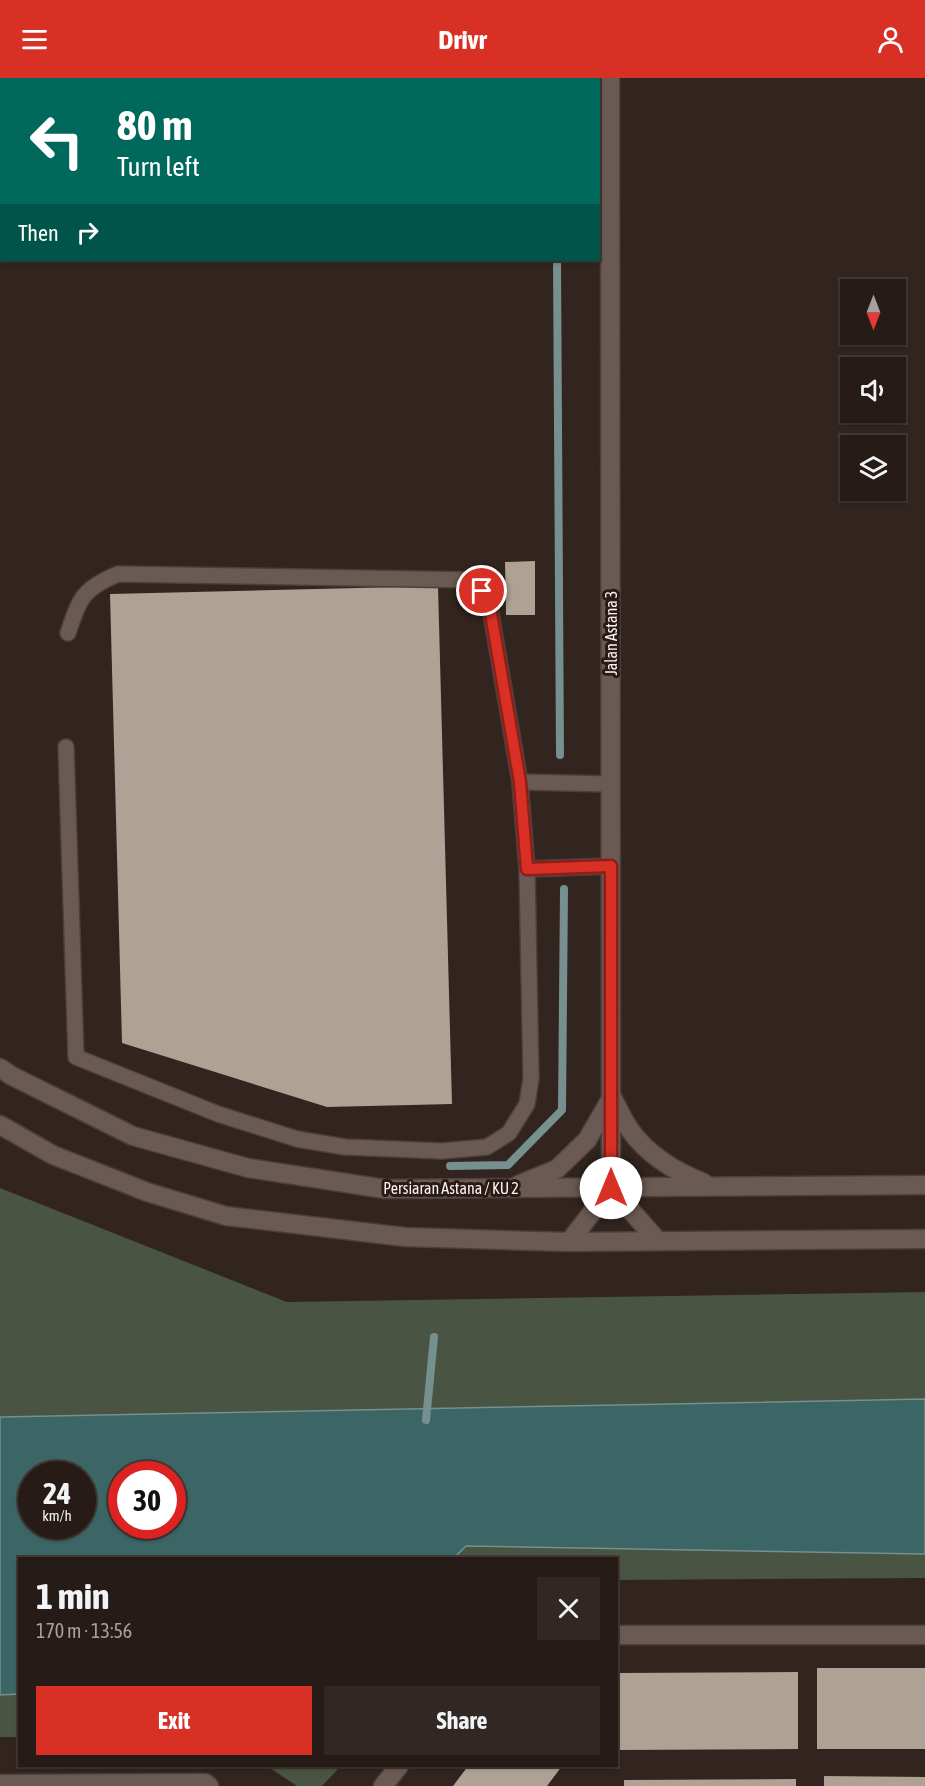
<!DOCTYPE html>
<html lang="en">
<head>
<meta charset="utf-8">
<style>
	:root { --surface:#261b16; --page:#322823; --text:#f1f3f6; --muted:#a4a1a1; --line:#423935; --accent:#d93025 }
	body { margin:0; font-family:"Asap Condensed",sans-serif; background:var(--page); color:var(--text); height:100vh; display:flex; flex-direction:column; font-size:22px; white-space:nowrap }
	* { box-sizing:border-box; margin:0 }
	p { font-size:20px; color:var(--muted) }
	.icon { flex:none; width:33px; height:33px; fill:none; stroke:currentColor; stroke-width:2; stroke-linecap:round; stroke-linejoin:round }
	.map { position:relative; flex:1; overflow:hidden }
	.details { position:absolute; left:18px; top:1479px; width:600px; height:210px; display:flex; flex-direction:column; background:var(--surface); border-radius:0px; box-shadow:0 2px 4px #0004,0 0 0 2px var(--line) }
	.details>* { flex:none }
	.top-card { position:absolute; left:0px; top:0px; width:600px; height:183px; box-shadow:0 2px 4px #0004,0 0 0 2px var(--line); background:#00695c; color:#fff; overflow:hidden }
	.needle { width:39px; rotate:180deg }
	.buttons { position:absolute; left:840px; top:201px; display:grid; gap:12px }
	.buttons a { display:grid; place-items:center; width:66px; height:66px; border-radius:0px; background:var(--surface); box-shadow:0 2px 4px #0004,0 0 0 2px var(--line); font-size:30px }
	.speed { position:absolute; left:18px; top:1383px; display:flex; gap:12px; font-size:30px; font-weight:700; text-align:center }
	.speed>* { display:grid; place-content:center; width:78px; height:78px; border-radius:50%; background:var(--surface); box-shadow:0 2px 4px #0004,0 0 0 2px var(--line); line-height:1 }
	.speed small { font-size:15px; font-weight:400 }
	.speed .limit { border:9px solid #d22; background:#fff; color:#111 }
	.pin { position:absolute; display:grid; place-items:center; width:51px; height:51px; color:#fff; margin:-26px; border:3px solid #fff; border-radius:50%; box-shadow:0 2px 6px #0007 }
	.me { position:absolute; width:66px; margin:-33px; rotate:0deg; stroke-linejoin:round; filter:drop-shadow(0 0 4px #0008) }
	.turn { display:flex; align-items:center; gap:21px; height:126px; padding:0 18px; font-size:27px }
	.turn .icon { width:78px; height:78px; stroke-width:2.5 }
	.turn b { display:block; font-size:42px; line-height:51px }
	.then { display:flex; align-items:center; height:57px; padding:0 18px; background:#0003; gap:12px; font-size:22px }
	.round { display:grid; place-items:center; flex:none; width:63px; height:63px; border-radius:0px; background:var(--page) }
	.summary { display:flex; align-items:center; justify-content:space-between; height:102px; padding:0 18px }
	h1 { font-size:36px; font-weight:700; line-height:45px }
	.primary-button { display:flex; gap:12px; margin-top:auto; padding:12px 18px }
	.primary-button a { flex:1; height:69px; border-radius:0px; background:var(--accent); color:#fff; font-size:24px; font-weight:700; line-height:69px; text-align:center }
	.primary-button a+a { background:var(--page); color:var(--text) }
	header { display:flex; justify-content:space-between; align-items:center; height:78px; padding:0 18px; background:var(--accent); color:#fff; font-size:27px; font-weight:700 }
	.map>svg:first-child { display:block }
	.green { fill:#495442; fill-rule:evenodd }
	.water { fill:#3c6566; stroke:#768f8f; stroke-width:1.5; fill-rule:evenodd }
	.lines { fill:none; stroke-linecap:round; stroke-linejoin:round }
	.stream { stroke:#768f8f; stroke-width:8 }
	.building { fill:#ada293 }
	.service-casing { stroke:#4b3f3b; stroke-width:18 }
	.minor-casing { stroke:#4b3f3b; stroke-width:21 }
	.tertiary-casing { stroke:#4b3f3b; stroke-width:21 }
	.service { stroke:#6a5a53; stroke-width:15 }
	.minor { stroke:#6a5a53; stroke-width:18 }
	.tertiary { stroke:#6a5a53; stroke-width:18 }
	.route-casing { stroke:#8d1f18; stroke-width:15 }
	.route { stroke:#d93025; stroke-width:10 }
	.labels { text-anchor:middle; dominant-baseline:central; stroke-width:6; stroke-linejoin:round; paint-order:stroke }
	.street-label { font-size:16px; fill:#fcf2ef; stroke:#281a15 }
</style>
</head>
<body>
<header><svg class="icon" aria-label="menu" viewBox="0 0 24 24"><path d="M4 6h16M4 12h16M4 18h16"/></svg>Drivr<svg class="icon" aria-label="person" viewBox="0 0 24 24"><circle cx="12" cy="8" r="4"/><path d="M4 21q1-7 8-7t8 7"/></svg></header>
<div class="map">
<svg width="925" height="1708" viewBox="0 0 925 1708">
	<rect width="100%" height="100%" fill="#32241e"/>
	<path class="green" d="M 0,1110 L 287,1224 L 925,1214 L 925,1500 L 617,1502 L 616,1480 L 20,1480 L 19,1659 L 0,1659 ZM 32,1396 L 82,1396 L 82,1448 L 32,1448 ZM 122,1396 L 172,1396 L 172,1448 L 122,1448 Z
		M 267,1688 L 341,1688 L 322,1708 L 297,1708 Z"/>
	<path class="water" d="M 925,1321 L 925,1476 L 466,1468 L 454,1480 L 20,1480 L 19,1616 L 0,1617 L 0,1339 ZM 32,1396 L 82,1396 L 82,1448 L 32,1448 ZM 122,1396 L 172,1396 L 172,1448 L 122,1448 Z"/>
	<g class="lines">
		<path class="stream" d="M 556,0 L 556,2
			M 557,182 L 560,677
			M 450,1088 L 508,1087 L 562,1032 L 564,811
			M 426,1342 L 434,1259"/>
	</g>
	<path class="building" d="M 535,483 L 535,537 L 506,537 L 505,484 Z
		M 438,508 L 452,1026 L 327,1029 L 122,965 L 110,516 Z
		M 817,1590 L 925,1590 L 925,1671 L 817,1671 Z
		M 798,1594 L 798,1671 L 616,1672 L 616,1595 Z
		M 468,1688 L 562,1688 L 547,1708 L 453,1708 Z
		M 824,1698 L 925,1699 L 925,1708 L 824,1708 Z
		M 796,1701 L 796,1708 L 624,1708 L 624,1702 Z"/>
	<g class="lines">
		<defs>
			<path id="service" d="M 68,555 C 80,520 82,511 118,496 L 475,502 L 489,524 L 520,704 L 611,706
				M 66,669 L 76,979 L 218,1036 L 297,1061 L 345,1069 L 442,1073 L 487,1069 L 509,1055 L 527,1026 L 531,1001 L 527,791 L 611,788
				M 520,704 L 527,791"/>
			<path id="minor" d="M 610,0 L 611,1110
				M 616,1557 L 925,1557
				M 0,1706 L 205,1705 L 209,1708
				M 383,1708 L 399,1688"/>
			<path id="tertiary" d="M 0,990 L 12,998 L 133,1058 L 248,1090 L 385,1111 L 925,1107
				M 612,1019 C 618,1030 623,1042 630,1052 C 648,1077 676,1094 704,1105
				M 0,1047 L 53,1077 L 147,1114 L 226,1138 L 405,1159 L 569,1164 L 925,1161
				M 518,1107 L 557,1091 L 587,1062 L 612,1019
				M 611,1110 L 657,1162
				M 569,1164 L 611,1110"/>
		</defs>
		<use href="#service" class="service-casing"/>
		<use href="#minor" class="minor-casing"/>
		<use href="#tertiary" class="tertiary-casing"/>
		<use href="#service" class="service"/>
		<use href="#minor" class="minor"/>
		<use href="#tertiary" class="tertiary"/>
	</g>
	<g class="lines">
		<defs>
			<path id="route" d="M 482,513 L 489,524 L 520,704 L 527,791 L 611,788 L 611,1110"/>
		</defs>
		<use href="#route" class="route-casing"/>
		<use href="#route" class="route"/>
	</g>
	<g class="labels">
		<g class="street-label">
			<text transform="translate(611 555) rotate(-90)">Jalan Astana 3</text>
			<text x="451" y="1110">Persiaran Astana / KU 2</text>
		</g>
	</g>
</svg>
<div class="buttons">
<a><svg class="needle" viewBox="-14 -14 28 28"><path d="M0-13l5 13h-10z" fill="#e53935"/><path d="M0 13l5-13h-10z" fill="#a4a1a1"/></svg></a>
<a><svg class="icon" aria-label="sound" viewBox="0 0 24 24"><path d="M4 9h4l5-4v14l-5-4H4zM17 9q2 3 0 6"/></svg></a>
<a><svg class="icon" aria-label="layers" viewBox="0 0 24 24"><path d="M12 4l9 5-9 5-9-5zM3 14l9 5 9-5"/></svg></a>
</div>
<div class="speed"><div>24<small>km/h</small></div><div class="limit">30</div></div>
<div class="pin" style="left:482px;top:513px;background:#d93025"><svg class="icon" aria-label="arrive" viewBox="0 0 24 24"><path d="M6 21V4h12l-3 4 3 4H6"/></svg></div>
<svg class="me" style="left:611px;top:1110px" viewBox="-20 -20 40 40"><circle r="19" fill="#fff"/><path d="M0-13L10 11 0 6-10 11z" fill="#d93025"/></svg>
<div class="top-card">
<div class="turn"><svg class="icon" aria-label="left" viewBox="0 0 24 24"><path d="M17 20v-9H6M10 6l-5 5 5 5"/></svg><div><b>80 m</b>Turn left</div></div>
<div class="then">Then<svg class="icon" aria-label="right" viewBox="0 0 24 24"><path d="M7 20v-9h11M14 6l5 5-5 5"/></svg></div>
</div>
<section class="details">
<div class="summary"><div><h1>1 min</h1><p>170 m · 13:56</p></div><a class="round"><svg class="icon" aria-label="close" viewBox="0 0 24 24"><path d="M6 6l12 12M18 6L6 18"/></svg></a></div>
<div class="primary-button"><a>Exit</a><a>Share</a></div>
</section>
</div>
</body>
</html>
